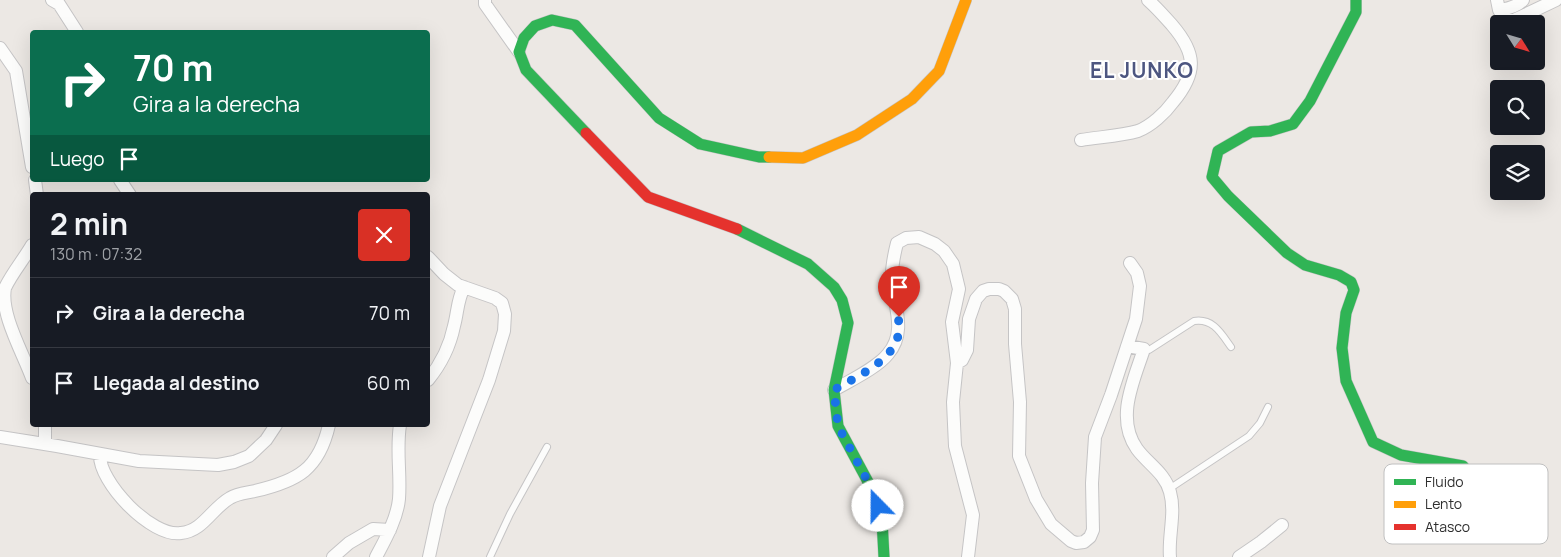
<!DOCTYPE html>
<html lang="es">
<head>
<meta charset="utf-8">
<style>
	:root { --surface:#171b24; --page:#20242c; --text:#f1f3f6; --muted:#9ea1a6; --line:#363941 }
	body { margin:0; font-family:Manrope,sans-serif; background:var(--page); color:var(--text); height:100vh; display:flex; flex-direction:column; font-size:19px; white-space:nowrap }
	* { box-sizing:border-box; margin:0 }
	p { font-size:16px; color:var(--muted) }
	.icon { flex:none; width:28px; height:28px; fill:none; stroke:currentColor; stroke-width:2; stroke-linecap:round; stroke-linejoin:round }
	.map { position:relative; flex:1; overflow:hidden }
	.details { position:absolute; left:30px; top:192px; width:400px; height:235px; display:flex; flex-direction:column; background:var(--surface); border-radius:5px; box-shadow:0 5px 20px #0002 }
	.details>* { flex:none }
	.banner { position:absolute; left:30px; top:30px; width:400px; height:152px; border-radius:5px; box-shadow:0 5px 20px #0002; background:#0b6e4f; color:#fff; overflow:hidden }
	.needle { width:32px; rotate:127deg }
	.fabs { position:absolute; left:1490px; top:15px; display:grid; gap:10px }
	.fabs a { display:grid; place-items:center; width:55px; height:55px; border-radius:5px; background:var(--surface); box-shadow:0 5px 20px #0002; font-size:25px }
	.pin { position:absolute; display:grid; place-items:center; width:42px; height:42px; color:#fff; margin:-51px -21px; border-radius:50% 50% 50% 0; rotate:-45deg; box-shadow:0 0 5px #0007 }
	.pin .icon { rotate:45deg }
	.me { position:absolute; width:55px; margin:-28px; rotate:338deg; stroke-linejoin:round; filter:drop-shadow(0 0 4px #0008) }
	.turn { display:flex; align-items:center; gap:18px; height:105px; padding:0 20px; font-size:22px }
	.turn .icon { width:65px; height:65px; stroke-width:2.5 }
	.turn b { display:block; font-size:35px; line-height:42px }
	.then { display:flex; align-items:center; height:48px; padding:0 20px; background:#0003; gap:10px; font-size:19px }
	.round { display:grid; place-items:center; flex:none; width:52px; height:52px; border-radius:5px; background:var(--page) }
	.overview { display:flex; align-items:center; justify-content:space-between; height:85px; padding:0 20px }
	h1 { font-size:30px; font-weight:700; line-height:38px }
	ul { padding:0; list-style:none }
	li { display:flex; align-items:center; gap:15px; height:70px; padding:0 20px; border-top:1px solid var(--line) }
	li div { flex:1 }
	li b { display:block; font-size:19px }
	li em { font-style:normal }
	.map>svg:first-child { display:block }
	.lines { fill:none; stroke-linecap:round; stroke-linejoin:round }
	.lane-casing { stroke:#c5c4c5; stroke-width:8 }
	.street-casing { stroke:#c5c4c5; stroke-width:14 }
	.fast-casing { stroke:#c5c4c5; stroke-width:12 }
	.slow-casing { stroke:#c5c4c5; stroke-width:12 }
	.jam-casing { stroke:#c5c4c5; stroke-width:12 }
	.lane { stroke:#fcfcfb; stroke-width:6 }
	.street { stroke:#fcfcfb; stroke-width:12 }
	.fast { stroke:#30b455; stroke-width:11 }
	.slow { stroke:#ff9f0a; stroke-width:11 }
	.jam { stroke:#e5322d; stroke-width:11 }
	.route { stroke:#1a73e8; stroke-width:9; stroke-dasharray:0 16.2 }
	.labels { text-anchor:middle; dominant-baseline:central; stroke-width:4; stroke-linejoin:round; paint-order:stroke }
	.district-label { font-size:21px; font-weight:bold; letter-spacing:1px; fill:#4d5680; stroke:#fff }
	.key { fill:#fff; stroke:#c0c0c0; stroke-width:1 }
	.key-label { font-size:14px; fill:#2e2e2e }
</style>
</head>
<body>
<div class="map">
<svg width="1561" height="557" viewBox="0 0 1561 557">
	<rect width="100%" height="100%" fill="#ece8e4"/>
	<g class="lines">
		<defs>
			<path id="lane" d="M 1144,349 L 1149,350 L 1194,321 C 1213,318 1221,333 1231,347
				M 1169,489 L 1249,436 L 1260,423 L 1268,407
				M 490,557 L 510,514 L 547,447"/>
			<path id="street" d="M 52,0 L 59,4 L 77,32
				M 485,0 L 485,4 L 519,52
				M 1497,0 L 1499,10 C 1507,9 1517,7 1523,0
				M 1499,10 L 1505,20 L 1514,20 L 1556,0
				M 0,48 L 16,71 L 32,167
				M 1081,140 C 1099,137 1121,136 1138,131 C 1151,126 1165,113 1173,102 C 1198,72 1196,53 1172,25 C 1164,16 1157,8 1148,0
				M 35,180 L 37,195
				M 120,180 L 130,195
				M 32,245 C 24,259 12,273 5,288 C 0,314 23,353 32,378
				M 428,257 L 444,274 L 458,285 L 495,298 L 502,303 L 505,314 L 504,331 L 489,380 L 440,506 L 429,557
				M 1127,346 L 1144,349 C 1134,380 1115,418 1137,449 C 1148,464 1165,473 1170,492 C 1176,513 1168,536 1170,557
				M 957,363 L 962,360 L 967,350 L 969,319 L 976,299 L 983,291 L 989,289 L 999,289 L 1004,291 L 1012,299 L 1015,309 L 1015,344 L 1020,402 L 1019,456 L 1036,499 L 1051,524 L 1071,541 L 1076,543 L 1084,542 L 1090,537 L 1093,530 L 1092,483 L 1095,437 L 1111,395 L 1136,319 L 1140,286 L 1137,273 L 1130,263
				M 428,380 C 441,364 450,346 454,326 C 458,311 457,301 464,287
				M 834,390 C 849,381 877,368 888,354 C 907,332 894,306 892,281 C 891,268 894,255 897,243 L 906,238 L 919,237 L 935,244 L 944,251 L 953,264 L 959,289 L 952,322 L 957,363 L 953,402 L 955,446 L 973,515 L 968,557
				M 0,437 L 57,446 L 139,461 L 218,465 L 234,462 L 249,456 L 266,440 L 276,425
				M 45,444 L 45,425
				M 100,454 C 98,482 152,538 181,533 C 203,531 212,508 230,498 C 238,493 246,493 255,491 C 298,481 319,469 329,425
				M 333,557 L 349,543 L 373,529 L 390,530
				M 376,557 C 385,540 397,519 399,499 C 401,474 396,450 400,425
				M 1239,557 L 1261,542 L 1282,525"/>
			<path id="fast" d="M 1356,0 L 1356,12 L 1310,101 L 1293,124 L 1270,131 L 1251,132 L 1218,151 L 1212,177 L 1228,196 L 1287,253 L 1305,265 L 1339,275 L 1351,282 L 1354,290 L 1346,313 L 1342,348 L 1346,381 L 1373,442 L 1401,455 L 1463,466 L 1493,503
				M 586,133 L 526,70 L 519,52 L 524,38 L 535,26 L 552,20 L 575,25 L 659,118 L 700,144 L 759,157 L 769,157
				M 737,229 L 808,264 L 834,287 L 842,300 L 848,323 L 834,390 L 838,426 L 874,493 L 882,520 L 884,557"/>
			<path id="slow" d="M 769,157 L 803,158 L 857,135 L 912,99 L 939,71 L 966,0"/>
			<path id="jam" d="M 586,133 L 648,197 L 737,229"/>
		</defs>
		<use href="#lane" class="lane-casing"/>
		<use href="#street" class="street-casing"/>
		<use href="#fast" class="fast-casing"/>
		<use href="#slow" class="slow-casing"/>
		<use href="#jam" class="jam-casing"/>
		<use href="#lane" class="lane"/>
		<use href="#street" class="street"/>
		<use href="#fast" class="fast"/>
		<use href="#slow" class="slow"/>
		<use href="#jam" class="jam"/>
	</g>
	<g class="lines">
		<path class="route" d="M 878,506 L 874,493 L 838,426 L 834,390 C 854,378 888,363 897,340 C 899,334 898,324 899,317"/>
	</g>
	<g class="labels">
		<g class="district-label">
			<text x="1142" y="70">EL JUNKO</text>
		</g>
	</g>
	<rect x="1384" y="464" width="164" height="80" rx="8" class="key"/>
	<rect x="1394" y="479" width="22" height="6" fill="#30b455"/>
	<rect x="1394" y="501" width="22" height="7" fill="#ff9f0a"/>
	<rect x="1394" y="524" width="22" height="6" fill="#e5322d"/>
	<g class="key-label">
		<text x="1425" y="487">Fluido</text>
		<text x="1425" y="509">Lento</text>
		<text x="1425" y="532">Atasco</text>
	</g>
</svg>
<div class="fabs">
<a><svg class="needle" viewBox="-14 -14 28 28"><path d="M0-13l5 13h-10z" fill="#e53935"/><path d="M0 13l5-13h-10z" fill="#9ea1a6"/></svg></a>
<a><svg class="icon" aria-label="search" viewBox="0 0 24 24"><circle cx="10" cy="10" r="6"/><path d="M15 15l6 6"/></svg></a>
<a><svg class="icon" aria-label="layers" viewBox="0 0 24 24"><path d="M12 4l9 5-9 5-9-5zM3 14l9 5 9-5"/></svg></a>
</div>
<div class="pin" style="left:899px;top:317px;background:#d93025"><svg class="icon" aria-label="arrive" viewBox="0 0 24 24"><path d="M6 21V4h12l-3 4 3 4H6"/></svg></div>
<svg class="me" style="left:878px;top:506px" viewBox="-20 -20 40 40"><circle r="19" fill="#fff"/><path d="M0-13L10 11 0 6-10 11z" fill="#1a73e8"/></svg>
<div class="banner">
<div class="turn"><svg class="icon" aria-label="right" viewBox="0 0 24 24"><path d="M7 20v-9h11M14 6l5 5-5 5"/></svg><div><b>70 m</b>Gira a la derecha</div></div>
<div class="then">Luego<svg class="icon" aria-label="arrive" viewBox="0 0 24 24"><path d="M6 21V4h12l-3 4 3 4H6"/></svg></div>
</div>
<section class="details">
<div class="overview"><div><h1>2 min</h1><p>130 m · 07:32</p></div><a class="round" style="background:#d93025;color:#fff"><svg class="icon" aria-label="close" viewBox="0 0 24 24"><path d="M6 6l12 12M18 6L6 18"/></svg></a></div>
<ul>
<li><svg class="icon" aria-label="right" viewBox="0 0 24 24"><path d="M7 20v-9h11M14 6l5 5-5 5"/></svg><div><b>Gira a la derecha</b></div><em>70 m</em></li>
<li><svg class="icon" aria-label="arrive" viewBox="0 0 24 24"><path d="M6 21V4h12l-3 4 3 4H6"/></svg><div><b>Llegada al destino</b></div><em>60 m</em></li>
</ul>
</section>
</div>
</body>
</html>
